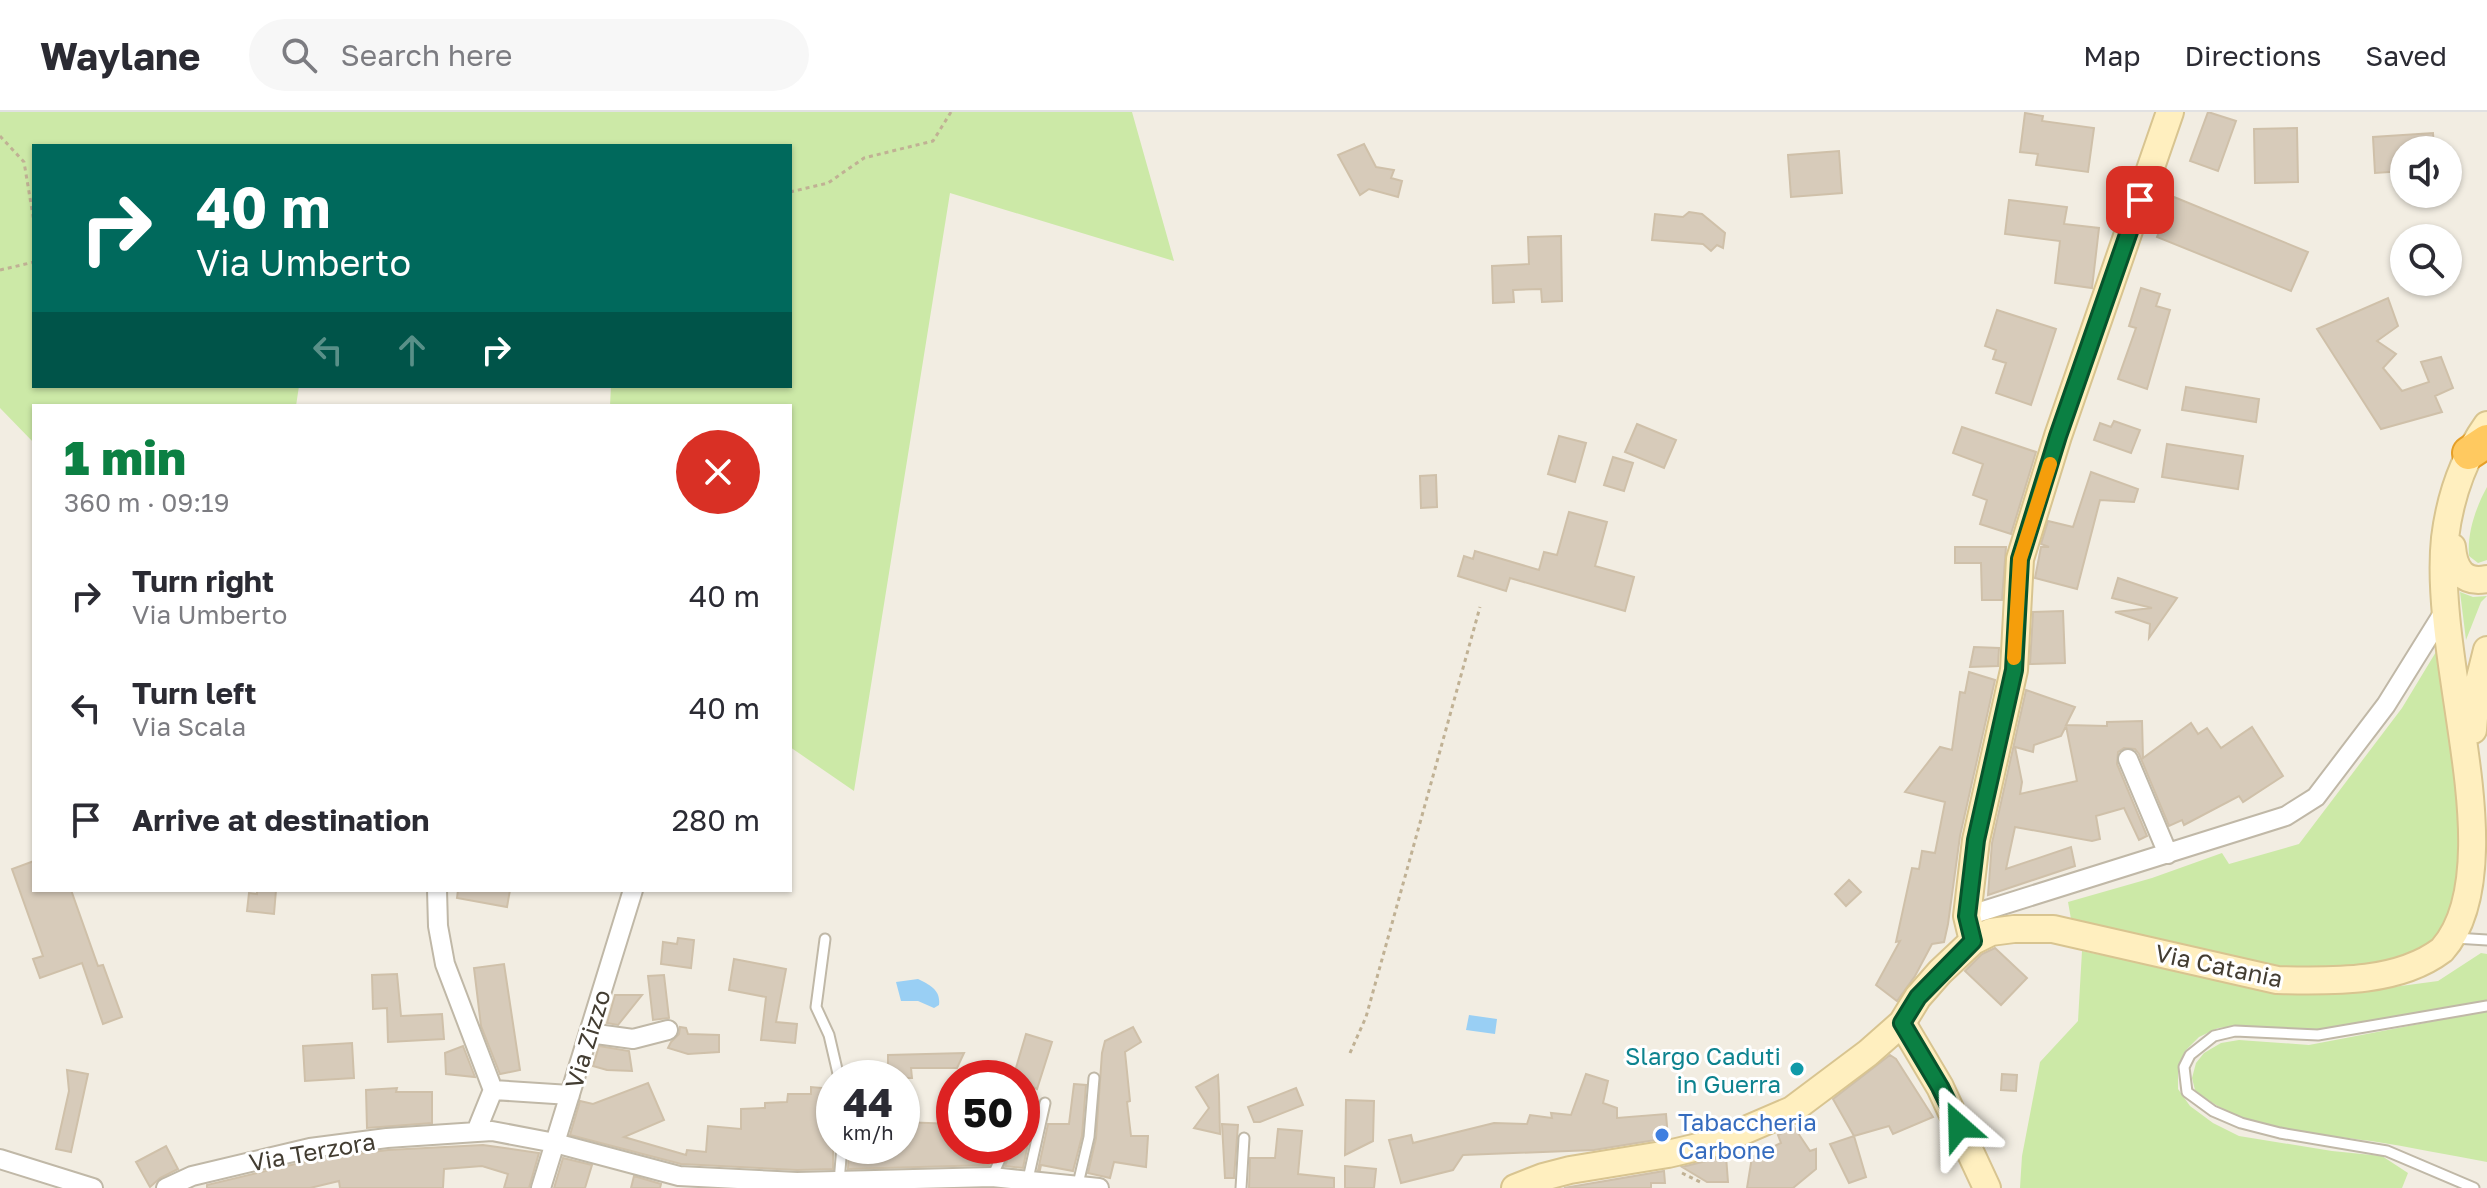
<!DOCTYPE html>
<html lang="en">
<head>
<meta charset="utf-8">
<style>
	:root { --surface:#fff; --page:#f7f7f7; --text:#2b2b33; --muted:#7c7c81; --line:#e1e1e2; --accent:#0b8043 }
	body { margin:0; font-family:"Golos Text",sans-serif; background:var(--page); color:var(--text); height:100vh; display:flex; flex-direction:column; font-size:30px; white-space:nowrap }
	* { box-sizing:border-box; margin:0 }
	p { font-size:26px; color:var(--muted) }
	.icon { flex:none; width:44px; height:44px; fill:none; stroke:currentColor; stroke-width:2; stroke-linecap:round; stroke-linejoin:round }
	.map { position:relative; flex:1; overflow:hidden }
	.panel { position:absolute; left:32px; top:292px; width:760px; height:488px; display:flex; flex-direction:column; background:var(--surface); border-radius:0px; box-shadow:0 2px 6px #0004 }
	.panel>* { flex:none }
	.banner { position:absolute; left:32px; top:32px; width:760px; height:244px; border-radius:0px; box-shadow:0 2px 6px #0004; background:#00695c; color:#fff; overflow:hidden }
	.controls { position:absolute; left:2390px; top:24px; display:grid; gap:16px }
	.controls a { display:grid; place-items:center; width:72px; height:72px; border-radius:50%; background:var(--surface); box-shadow:0 2px 6px #0004; font-size:40px }
	.speed { position:absolute; left:816px; top:948px; display:flex; gap:16px; font-size:40px; font-weight:700; text-align:center }
	.speed>* { display:grid; place-content:center; width:104px; height:104px; border-radius:50%; background:var(--surface); box-shadow:0 2px 6px #0004; line-height:1 }
	.speed small { font-size:20px; font-weight:400 }
	.speed .limit { border:12px solid #d22; background:#fff; color:#111 }
	.pin { position:absolute; display:grid; place-items:center; width:68px; height:68px; color:#fff; margin:-34px; border-radius:16px; box-shadow:0 4px 12px #0006 }
	.me { position:absolute; width:88px; margin:-44px; rotate:335deg; stroke-linejoin:round; filter:drop-shadow(0 0 6px #0008) }
	.turn { display:flex; align-items:center; gap:28px; height:168px; padding:0 32px; font-size:36px }
	.turn .icon { width:104px; height:104px; stroke-width:2.5 }
	.turn b { display:block; font-size:56px; line-height:68px }
	.lanes { display:flex; align-items:center; height:76px; padding:0 32px; background:#0003; justify-content:center; gap:40px; direction:ltr }
	.lanes .off { opacity:.35 }
	.round { display:grid; place-items:center; flex:none; width:84px; height:84px; border-radius:42px; background:var(--page) }
	.summary { display:flex; align-items:center; justify-content:space-between; height:136px; padding:0 32px }
	h1 { font-size:48px; font-weight:800; line-height:60px; color:var(--accent) }
	ul { padding:0; list-style:none }
	li { display:flex; align-items:center; gap:24px; height:112px; padding:0 32px }
	li div { flex:1 }
	li b { display:block; font-size:30px }
	li em { font-style:normal }
	header { display:flex; align-items:center; gap:48px; box-sizing:border-box; height:112px; padding:0 40px; background:var(--surface); border-bottom:2px solid var(--line) }
	header strong { font-size:38px }
	nav { display:flex; gap:44px; margin-inline-start:auto; font-size:28px }
	.search { width:560px; height:72px; background:var(--page); display:flex; align-items:center; gap:20px; box-sizing:border-box; padding:0 28px; border-radius:44px; color:var(--muted); font-size:30px }
	.map>svg:first-child { display:block }
	.green { fill:#cce9a7 }
	.water { fill:#99cff4 }
	.building { fill:#d7cbba; stroke:#cfc0a9; stroke-width:2; fill-rule:evenodd }
	.lines { fill:none; stroke-linecap:round; stroke-linejoin:round }
	.lane-casing { stroke:#c0b8a7; stroke-width:13 }
	.street-casing { stroke:#c0b8a7; stroke-width:22 }
	.secondary-casing { stroke:#d8c490; stroke-width:30 }
	.highway-casing { stroke:#e59f28; stroke-width:36 }
	.path { stroke:#c0b194; stroke-width:3; stroke-dasharray:4 4; stroke-linecap:butt }
	.lane { stroke:#fff; stroke-width:9 }
	.street { stroke:#fff; stroke-width:18 }
	.secondary { stroke:#ffefbf; stroke-width:26 }
	.highway { stroke:#ffc960; stroke-width:32 }
	.route-casing { stroke:#07532c; stroke-width:20 }
	.route { stroke:#0b8043; stroke-width:14 }
	.slow { stroke:#f59e0b; stroke-width:14 }
	.culture-dot { fill:#0f9aa8; stroke:#fff; stroke-width:3 }
	.shop-dot { fill:#3f7fe0; stroke:#fff; stroke-width:3 }
	.labels { text-anchor:middle; dominant-baseline:central; stroke-width:6; stroke-linejoin:round; paint-order:stroke }
	.street-label { font-size:24px; fill:#433d32; stroke:#fff }
	.culture-label { font-size:24px; fill:#0d838f; stroke:#fff; text-anchor:end }
	.shop-label { font-size:24px; fill:#366cbe; stroke:#fff; text-anchor:start }
</style>
</head>
<body>
<header>
<strong>Waylane</strong>
<div class="search"><svg class="icon" aria-label="search" viewBox="0 0 24 24"><circle cx="10" cy="10" r="6"/><path d="M15 15l6 6"/></svg>Search here</div>
<nav><a>Map</a><a>Directions</a><a>Saved</a></nav>
</header>
<div class="map">
<svg width="2487" height="1076" viewBox="0 0 2487 1076">
	<rect width="100%" height="100%" fill="#f2ede2"/>
	<path class="green" d="M 0,0 L 1132,0 L 1174,149 L 950,81 L 854,679 L 790,635 L 790,294 L 610,294 L 611,274 L 790,274 L 790,34 L 34,34 L 34,274 L 299,274 L 296,294 L 34,294 L 34,331 L 0,296 Z
		M 2487,375 L 2487,448 L 2478,451 L 2469,444 C 2467,421 2476,395 2487,375 Z
		M 2460,480 L 2473,485 L 2487,484 L 2481,490 L 2466,528 Z
		M 2442,530 L 2468,766 L 2440,822 L 2423,836 L 2393,849 L 2350,855 L 2270,854 L 2159,830 L 2071,807 L 2068,790 L 2152,766 L 2222,741 L 2229,752 L 2299,732 L 2402,596 Z
		M 2082,839 L 2278,879 L 2356,880 L 2438,869 L 2481,841 L 2487,842 L 2487,890 L 2311,920 L 2238,914 L 2218,916 L 2199,925 L 2185,939 L 2178,955 L 2178,977 L 2190,994 L 2213,1011 L 2239,1024 L 2332,1039 L 2382,1044 L 2408,1061 L 2402,1076 L 2020,1076 L 2022,1044 L 2040,950 L 2078,909 Z
		M 2487,899 L 2487,1050 C 2448,1043 2410,1035 2371,1029 C 2309,1020 2245,1020 2195,978 L 2192,966 L 2196,951 L 2204,941 L 2221,931 L 2239,928 L 2309,933 Z"/>
	<path class="water" d="M 918,867 C 930,873 941,878 939,893 L 934,896 L 918,889 L 901,889 L 896,870 Z
		M 1469,903 L 1497,907 L 1495,922 L 1466,918 Z"/>
	<path class="building" d="M 2208,0 L 2236,9 L 2218,59 L 2190,49 Z
		M 2025,1 L 2043,4 L 2042,9 L 2094,16 L 2088,60 L 2036,53 L 2038,42 L 2020,40 Z
		M 2297,16 L 2298,70 L 2255,71 L 2254,17 Z
		M 2433,21 L 2434,37 L 2404,38 L 2404,59 L 2375,61 L 2373,25 Z
		M 1364,32 L 1376,55 L 1394,58 L 1391,66 L 1402,69 L 1398,85 L 1369,77 L 1360,83 L 1338,43 Z
		M 1839,39 L 1842,81 L 1791,85 L 1788,43 Z
		M 2174,85 L 2308,140 L 2291,179 L 2157,125 Z
		M 2009,88 L 2067,95 L 2064,112 L 2099,116 L 2092,176 L 2055,171 L 2060,129 L 2005,122 Z
		M 1689,100 L 1702,102 L 1725,121 L 1723,136 L 1717,133 L 1711,139 L 1703,132 L 1652,128 L 1655,102 L 1683,105 Z
		M 1561,124 L 1562,189 L 1542,190 L 1541,177 L 1513,178 L 1514,190 L 1493,191 L 1492,154 L 1529,152 L 1528,125 Z
		M 2141,176 L 2160,182 L 2156,194 L 2170,198 L 2147,277 L 2118,267 L 2136,216 L 2129,214 Z
		M 2388,186 L 2398,214 L 2377,229 L 2396,242 L 2383,256 L 2402,279 L 2429,270 L 2421,250 L 2441,245 L 2453,276 L 2435,284 L 2442,300 L 2381,317 L 2317,217 Z
		M 1997,198 L 2056,217 L 2031,293 L 1996,281 L 2006,251 L 1993,247 L 1996,238 L 1985,234 Z
		M 2186,275 L 2259,287 L 2256,310 L 2182,298 Z
		M 2114,309 L 2140,318 L 2131,341 L 2094,328 L 2100,311 L 2111,315 Z
		M 1637,312 L 1676,328 L 1664,356 L 1625,340 Z
		M 1962,315 L 2036,340 L 2011,422 L 1980,412 L 1987,388 L 1973,383 L 1983,352 L 1953,341 Z
		M 1559,324 L 1586,331 L 1575,370 L 1548,362 Z
		M 2167,332 L 2243,344 L 2238,377 L 2162,365 Z
		M 1613,345 L 1633,351 L 1624,379 L 1604,373 Z
		M 2091,360 L 2138,377 L 2134,390 L 2100,388 L 2077,477 L 2035,466 L 2041,435 L 2049,435 L 2041,432 L 2048,409 L 2073,415 Z
		M 1436,363 L 1437,395 L 1421,396 L 1420,364 Z
		M 1569,400 L 1607,410 L 1595,454 L 1634,465 L 1625,499 L 1510,466 L 1506,479 L 1458,464 L 1464,444 L 1473,447 L 1475,439 L 1539,458 L 1544,440 L 1557,443 Z
		M 1955,435 L 2006,435 L 2002,488 L 1982,488 L 1981,451 L 1955,451 Z
		M 2118,466 L 2177,486 L 2149,526 L 2150,512 L 2115,500 L 2152,496 L 2112,486 Z
		M 2063,499 L 2065,551 L 2030,552 L 2033,500 Z
		M 1974,535 L 1999,536 L 1998,554 L 1970,555 Z
		M 1969,560 L 1995,568 L 1960,724 L 1948,812 L 1944,830 L 1932,832 L 1915,864 L 1897,889 L 1876,873 L 1900,829 L 1896,830 L 1912,756 L 1919,757 L 1922,739 L 1935,741 L 1945,690 L 1905,680 L 1940,635 L 1952,638 L 1960,580 L 1965,581 Z
		M 2026,578 L 2075,595 L 2066,613 L 2107,614 L 2107,610 L 2142,609 L 2143,646 L 2191,611 L 2198,622 L 2207,616 L 2221,636 L 2252,615 L 2283,664 L 2243,690 L 2239,684 L 2184,713 L 2182,708 L 2169,714 L 2139,642 L 2135,637 L 2124,636 L 2118,640 L 2117,652 L 2147,724 L 2139,728 L 2124,696 L 2096,704 L 2100,727 L 2092,729 L 2015,715 L 2006,757 L 2071,735 L 2075,754 L 1988,783 L 1992,731 ZM 2066,614 L 2077,669 L 2020,682 L 2022,670 L 2015,635 L 2033,640 L 2034,633 L 2061,624 Z
		M 34,749 L 34,778 L 71,778 L 98,854 L 103,853 L 122,905 L 103,912 L 82,851 L 40,866 L 33,847 L 43,844 L 12,757 Z
		M 1849,768 L 1861,780 L 1846,794 L 1835,782 Z
		M 257,778 L 276,778 L 274,802 L 247,799 L 249,781 L 257,782 Z
		M 458,778 L 510,778 L 507,795 L 457,786 Z
		M 678,826 L 694,828 L 691,856 L 661,852 L 663,830 L 677,832 Z
		M 1995,836 L 2027,866 L 2001,893 L 1965,859 L 1982,842 Z
		M 734,847 L 786,857 L 776,910 L 797,912 L 795,931 L 761,928 L 766,885 L 729,878 Z
		M 504,852 L 520,958 L 500,962 L 481,914 L 474,856 Z
		M 397,862 L 401,904 L 442,902 L 444,927 L 388,930 L 387,896 L 373,897 L 372,863 Z
		M 664,863 L 669,906 L 653,908 L 648,864 Z
		M 615,883 L 642,883 L 618,913 L 607,911 Z
		M 680,915 L 686,916 L 688,922 L 719,923 L 719,940 L 688,942 L 668,936 L 671,930 L 679,922 Z
		M 1133,915 L 1141,930 L 1125,940 L 1130,989 L 1127,990 L 1131,1024 L 1148,1024 L 1146,1055 L 1114,1050 L 1110,1066 L 1088,1061 L 1096,1026 L 1102,941 L 1105,929 Z
		M 1026,922 L 1052,930 L 1037,977 L 1022,970 L 1022,966 L 1013,966 Z
		M 352,931 L 354,966 L 305,969 L 303,934 Z
		M 463,934 L 475,965 L 446,962 L 445,941 Z
		M 599,934 L 629,939 L 632,959 L 607,958 L 593,954 Z
		M 964,941 L 957,956 L 911,956 L 912,966 L 888,966 L 888,943 Z
		M 1890,943 L 1896,947 L 1933,1005 L 1893,1022 L 1889,1014 L 1854,1024 L 1833,987 Z
		M 67,958 L 88,962 L 71,1040 L 56,1037 L 69,979 Z
		M 1586,962 L 1608,969 L 1603,991 L 1617,996 L 1617,1006 L 1666,1002 L 1668,1026 L 1594,1038 L 1463,1043 L 1453,1058 L 1401,1071 L 1389,1028 L 1411,1023 L 1413,1031 L 1494,1011 L 1527,1012 L 1530,1003 L 1552,1006 L 1551,1001 L 1571,1003 Z
		M 2002,962 L 2017,963 L 2016,979 L 2001,978 Z
		M 1218,963 L 1219,982 L 1220,1022 L 1194,1016 L 1209,996 L 1196,975 Z
		M 648,971 L 664,1008 L 624,1025 L 686,1043 L 687,1038 L 706,1040 L 708,1014 L 741,1017 L 741,997 L 765,996 L 765,991 L 787,990 L 788,982 L 811,982 L 811,975 L 834,977 L 833,1057 L 797,1058 L 681,1052 L 570,1023 L 580,989 L 593,992 Z
		M 1074,972 L 1086,973 L 1082,1024 L 1073,1059 L 1041,1053 L 1040,1058 L 1038,1058 L 1048,1012 L 1069,1012 Z
		M 397,976 L 396,980 L 432,980 L 432,1011 L 367,1016 L 366,978 Z
		M 1296,976 L 1303,993 L 1260,1010 L 1254,1010 L 1248,995 Z
		M 1346,988 L 1374,989 L 1373,1029 L 1345,1043 Z
		M 902,1010 L 954,1012 L 954,1034 L 998,1034 L 989,1053 L 848,1057 L 849,1034 L 902,1034 Z
		M 1222,1012 L 1238,1013 L 1234,1066 L 1225,1066 Z
		M 1025,1013 L 1032,1013 L 1023,1056 L 1005,1054 L 1013,1034 L 1022,1034 Z
		M 1794,1015 L 1810,1039 L 1816,1037 L 1816,1057 L 1793,1076 L 1747,1076 L 1752,1045 L 1781,1031 L 1778,1023 Z
		M 1278,1017 L 1302,1019 L 1298,1062 L 1334,1066 L 1334,1076 L 1249,1076 L 1250,1046 L 1275,1046 Z
		M 1854,1024 L 1866,1065 L 1849,1071 L 1830,1032 Z
		M 483,1033 L 539,1041 L 529,1076 L 504,1076 L 508,1062 L 482,1054 L 444,1057 L 443,1076 L 340,1076 L 339,1069 L 310,1076 L 207,1076 L 207,1073 L 312,1048 L 388,1038 Z
		M 166,1034 L 178,1057 L 160,1066 L 150,1075 L 136,1050 Z
		M 1726,1044 L 1728,1070 L 1707,1070 L 1682,1055 Z
		M 563,1046 L 592,1053 L 585,1076 L 554,1076 Z
		M 1345,1054 L 1376,1057 L 1374,1076 L 1345,1076 Z
		M 1664,1059 L 1665,1071 L 1651,1071 L 1651,1076 L 1564,1076 Z
		M 634,1064 L 661,1072 L 660,1076 L 631,1076 Z"/>
	<g class="lines">
		<defs>
			<path id="lane" d="M 2455,826 L 2487,828
				M 825,827 L 816,895 L 829,923 L 839,966
				M 1022,977 L 1024,978 L 1022,989
				M 992,1065 L 1006,1034
				M 1028,1067 L 1045,991
				M 839,1070 L 842,1034
				M 1078,1072 L 1089,1025 L 1094,966
				M 1241,1076 L 1244,1026
				M 2474,1076 L 2387,1039 L 2280,1021 L 2241,1011 L 2213,999 L 2187,980 L 2184,955 L 2190,943 L 2214,924 L 2235,919 L 2318,923 L 2487,894"/>
			<path id="street" d="M 2128,647 L 2168,742
				M 437,778 L 438,814 L 445,852 L 493,978
				M 1967,804 L 2286,704 L 2316,685 L 2386,593 L 2447,495
				M 589,921 L 633,927 L 668,918
				M 476,1020 L 493,978 L 570,983
				M 0,1047 L 93,1076
				M 166,1076 L 192,1064 L 310,1036 L 387,1026 L 492,1019 L 555,1031 L 679,1064 L 797,1070 L 992,1065 L 1099,1076
				M 541,1076 L 633,778"/>
			<path id="secondary" d="M 2452,435 C 2454,457 2463,472 2487,467
				M 2473,618 L 2476,582 L 2487,538
				M 1973,829 L 1967,804 L 1976,728 L 2014,558 L 2020,447 L 2058,324 L 2170,0
				M 1902,911 L 1940,975 L 1987,1076
				M 1515,1076 L 1543,1065 L 1570,1058 L 1668,1042 L 1715,1031 L 1792,998 L 1868,941 L 1902,911 L 1918,885 L 1940,860 L 1973,829 L 1991,820 L 2014,817 L 2053,817 L 2277,868 C 2330,869 2397,872 2442,838 C 2487,788 2471,682 2461,614 C 2453,558 2439,482 2445,426 C 2450,385 2463,347 2487,313"/>
			<path id="highway" d="M 2469,341 L 2487,329"/>
		</defs>
		<use href="#lane" class="lane-casing"/>
		<use href="#street" class="street-casing"/>
		<use href="#secondary" class="secondary-casing"/>
		<use href="#highway" class="highway-casing"/>
		<path class="path" d="M 0,24 L 24,50 L 34,110
			M 790,80 L 828,71 L 864,46 L 933,29 L 951,0
			M 0,158 L 34,150
			M 1350,941 L 1366,905 L 1480,495
			M 1682,1061 L 1700,1070"/>
		<use href="#lane" class="lane"/>
		<use href="#street" class="street"/>
		<use href="#secondary" class="secondary"/>
		<use href="#highway" class="highway"/>
	</g>
	<g class="lines">
		<defs>
			<path id="route" d="M 1959,1014 L 1940,975 L 1902,911 L 1918,885 L 1973,829 L 1967,804 L 1976,728 L 2014,558 L 2020,447 L 2058,324 L 2140,88"/>
		</defs>
		<use href="#route" class="route-casing"/>
		<use href="#route" class="route"/>
		<path class="slow" d="M 2014,546 L 2020,447 L 2050,352"/>
	</g>
	<circle class="culture-dot" cx="1797" cy="957" r="8"/>
	<circle class="shop-dot" cx="1662" cy="1023" r="8"/>
	<g class="labels">
		<g class="street-label">
			<text transform="translate(2219 853) rotate(12)">Via Catania</text>
			<text transform="translate(587 927) rotate(-73)">Via Zizzo</text>
			<text transform="translate(312 1039) rotate(-10)">Via Terzora</text>
		</g>
		<g class="culture-label">
			<text x="1781" y="943">Slargo Caduti<tspan x="1781" dy="28">in Guerra</tspan></text>
		</g>
		<g class="shop-label">
			<text x="1678" y="1009">Tabaccheria<tspan x="1678" dy="28">Carbone</tspan></text>
		</g>
	</g>
</svg>
<div class="controls">
<a><svg class="icon" aria-label="sound" viewBox="0 0 24 24"><path d="M4 9h4l5-4v14l-5-4H4zM17 9q2 3 0 6"/></svg></a>
<a><svg class="icon" aria-label="search" viewBox="0 0 24 24"><circle cx="10" cy="10" r="6"/><path d="M15 15l6 6"/></svg></a>
</div>
<div class="speed"><div>44<small>km/h</small></div><div class="limit">50</div></div>
<div class="pin" style="left:2140px;top:88px;background:#d93025"><svg class="icon" aria-label="arrive" viewBox="0 0 24 24"><path d="M6 21V4h12l-3 4 3 4H6"/></svg></div>
<svg class="me" style="left:1959px;top:1014px" viewBox="-20 -20 40 40"><path d="M0-17L14 15 0 8-14 15z" fill="#0b8043" stroke="#fff" stroke-width="4"/></svg>
<div class="banner">
<div class="turn"><svg class="icon" aria-label="right" viewBox="0 0 24 24"><path d="M7 20v-9h11M14 6l5 5-5 5"/></svg><div><b>40 m</b>Via Umberto</div></div>
<div class="lanes"><svg class="icon off" aria-label="left" viewBox="0 0 24 24"><path d="M17 20v-9H6M10 6l-5 5 5 5"/></svg><svg class="icon off" aria-label="ahead" viewBox="0 0 24 24"><path d="M12 20V5M6 11l6-6 6 6"/></svg><svg class="icon" aria-label="right" viewBox="0 0 24 24"><path d="M7 20v-9h11M14 6l5 5-5 5"/></svg></div>
</div>
<section class="panel">
<div class="summary"><div><h1>1 min</h1><p>360 m · 09:19</p></div><a class="round" style="background:#d93025;color:#fff"><svg class="icon" aria-label="close" viewBox="0 0 24 24"><path d="M6 6l12 12M18 6L6 18"/></svg></a></div>
<ul>
<li><svg class="icon" aria-label="right" viewBox="0 0 24 24"><path d="M7 20v-9h11M14 6l5 5-5 5"/></svg><div><b>Turn right</b><p>Via Umberto</p></div><em>40 m</em></li>
<li><svg class="icon" aria-label="left" viewBox="0 0 24 24"><path d="M17 20v-9H6M10 6l-5 5 5 5"/></svg><div><b>Turn left</b><p>Via Scala</p></div><em>40 m</em></li>
<li><svg class="icon" aria-label="arrive" viewBox="0 0 24 24"><path d="M6 21V4h12l-3 4 3 4H6"/></svg><div><b>Arrive at destination</b></div><em>280 m</em></li>
</ul>
</section>
</div>
</body>
</html>
